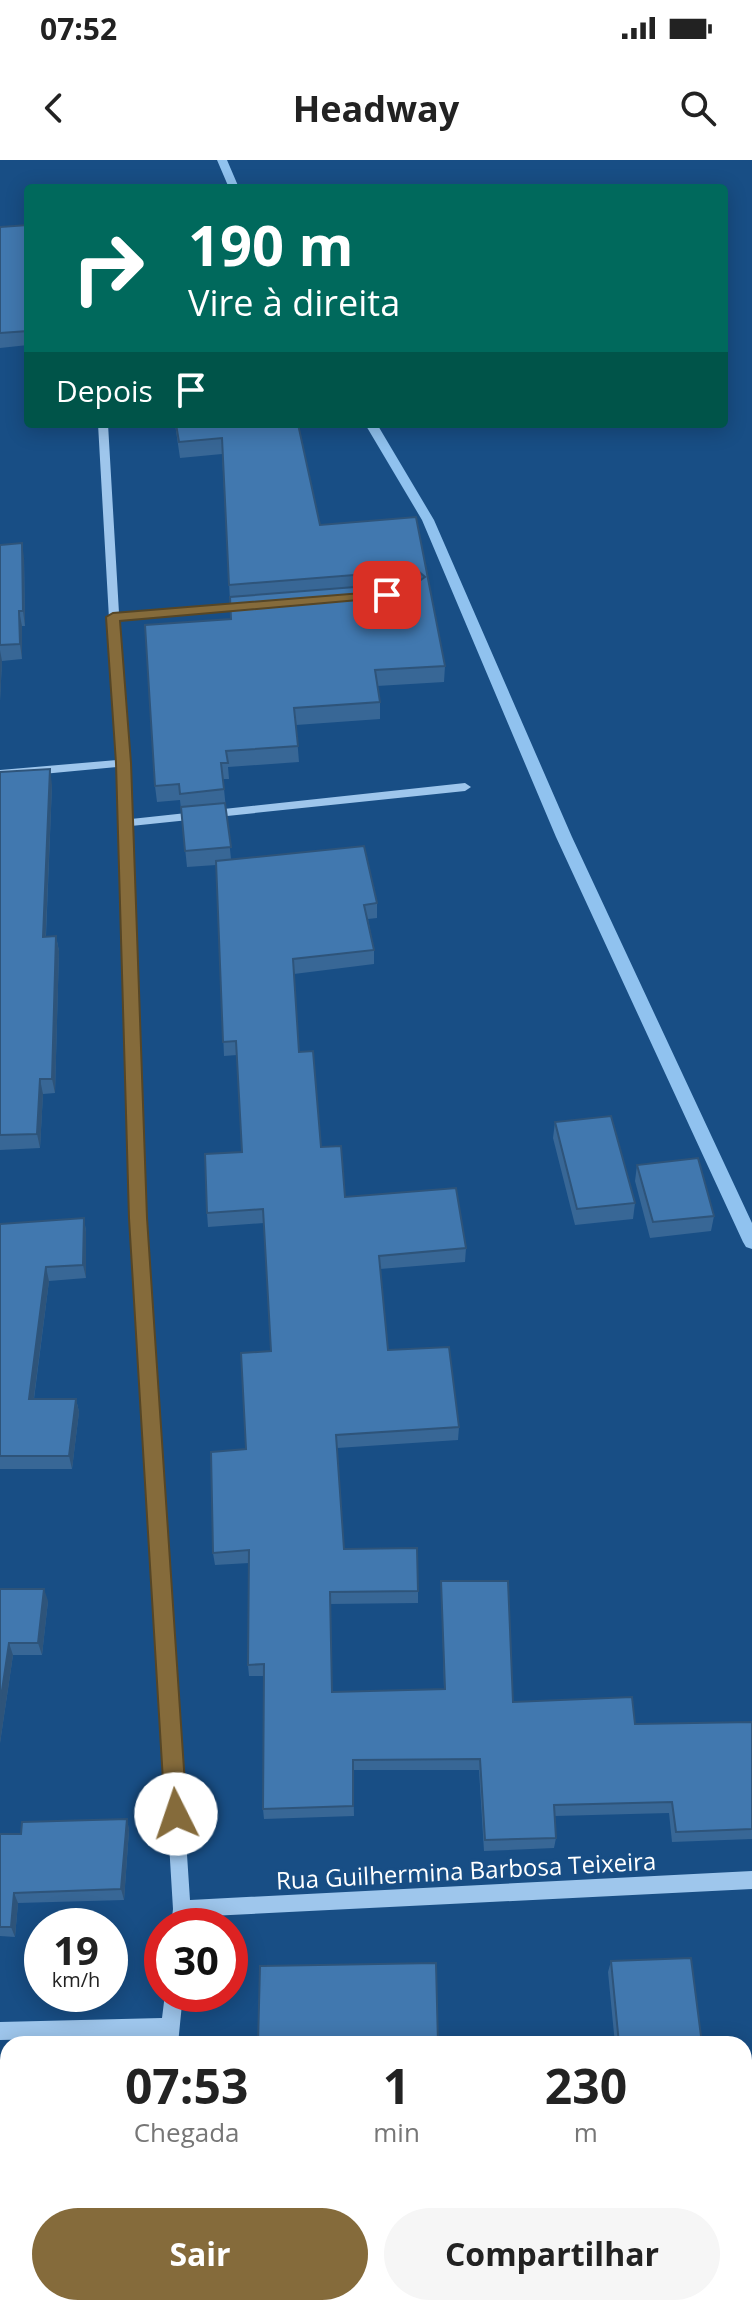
<!DOCTYPE html>
<html lang="pt">
<head>
<meta charset="utf-8">
<style>
	:root { --surface:#fff; --page:#f6f6f6; --text:#222; --muted:#767676; --accent:#856b3b }
	body { margin:0; font-family:"Open Sans",sans-serif; background:var(--page); color:var(--text); height:100vh; display:flex; flex-direction:column; font-size:30px; white-space:nowrap }
	* { box-sizing:border-box; margin:0 }
	p { font-size:26px; color:var(--muted) }
	.icon { flex:none; width:44px; height:44px; fill:none; stroke:currentColor; stroke-width:2; stroke-linecap:round; stroke-linejoin:round }
	.map { position:relative; flex:1; overflow:hidden }
	.drawer { position:absolute; left:0px; top:1876px; width:752px; height:280px; display:flex; flex-direction:column; background:var(--surface); border-radius:24px 24px 0 0; box-shadow:0 4px 20px #0003 }
	.drawer>* { flex:none }
	.guide { position:absolute; left:24px; top:24px; width:704px; height:244px; border-radius:8px; box-shadow:0 4px 20px #0003; background:#00695c; color:#fff; overflow:hidden }
	.speed { position:absolute; left:24px; top:1748px; display:flex; gap:16px; font-size:40px; font-weight:700; text-align:center }
	.speed>* { display:grid; place-content:center; width:104px; height:104px; border-radius:50%; background:var(--surface); box-shadow:0 4px 20px #0003; line-height:1 }
	.speed small { font-size:20px; font-weight:400 }
	.speed .limit { border:12px solid #d22; background:#fff; color:#111 }
	.pin { position:absolute; display:grid; place-items:center; width:68px; height:68px; color:#fff; margin:-34px; border-radius:16px; box-shadow:0 4px 12px #0006 }
	.me { position:absolute; width:88px; margin:-44px; rotate:356deg; stroke-linejoin:round; filter:drop-shadow(0 0 6px #0008) }
	.turn { display:flex; align-items:center; gap:28px; height:168px; padding:0 32px; font-size:36px }
	.turn .icon { width:104px; height:104px; stroke-width:2.5 }
	.turn b { display:block; font-size:56px; line-height:68px }
	.then { display:flex; align-items:center; height:76px; padding:0 32px; background:#0003; gap:16px; font-size:30px }
	.eta { display:flex; justify-content:space-evenly; align-items:center; height:136px; text-align:center }
	.eta b { font-size:48px; font-weight:700; line-height:56px }
	.primary-button { display:flex; gap:16px; margin-top:auto; padding:16px 32px }
	.primary-button a { flex:1; height:92px; border-radius:48px; background:var(--accent); color:#fff; font-size:32px; font-weight:700; line-height:92px; text-align:center }
	.primary-button a+a { background:var(--page); color:var(--text) }
	.status { display:flex; justify-content:space-between; align-items:center; height:56px; padding:0 40px; background:var(--surface); direction:ltr }
	.status svg { height:22px; fill:currentColor }
	header { display:flex; justify-content:space-between; align-items:center; height:104px; padding:0 32px; background:var(--surface); font-size:36px; font-weight:700 }
	.map>svg:first-child { display:block }
	.lines { fill:none; stroke-linecap:round; stroke-linejoin:round }
	.stream { fill:#90c2ef; fill-rule:evenodd }
	.minor { fill:#9ec6ec; fill-rule:evenodd }
	.wall { fill:#386796 }
	.shaded-wall { fill:#2e547a }
	.building { fill:#4178af; stroke:#2e547a; stroke-width:2 }
	.route { fill:#856b3b; stroke:#564626; stroke-width:2 }
	.labels { text-anchor:middle; dominant-baseline:central; stroke-width:6; stroke-linejoin:round; paint-order:stroke }
	.near-street-label { font-size:24px; fill:#fff; stroke:#184e85 }
</style>
</head>
<body>
<div class="status"><b>07:52</b><svg viewBox="0 0 49 12"><path d="M0 12V9h3v3zM5 12V6h3v6zM10 12V3h3v9zM15 12V0h3v12zM26 1h20v11H26zM47 4h2v5h-2z"/></svg></div>
<header><svg class="icon" aria-label="back" viewBox="0 0 24 24"><path d="M15 5l-7 7 7 7"/></svg>Headway<svg class="icon" aria-label="search" viewBox="0 0 24 24"><circle cx="10" cy="10" r="6"/><path d="M15 15l6 6"/></svg></header>
<div class="map">
<svg width="752" height="2156" viewBox="0 0 752 2156">
	<rect width="100%" height="100%" fill="#184e85"/>
	<g class="lines">
		<path class="stream" d="M 217,0 L 227,0 L 239,28 L 229,28 Z
			M 365,264 L 377,264 L 434,360 L 572,677 L 752,1063 L 752,1089 L 746,1087 L 743,1082 L 556,677 L 422,360 Z"/>
		<path class="minor" d="M 98,264 L 108,264 L 119,453 L 248,443 L 253,446 L 248,449 L 120,460 L 131,659 L 465,623 L 471,627 L 465,631 L 131,666 L 145,1058 L 190,1740 L 752,1711 L 752,1729 L 190,1757 L 189,1766 L 171,1766 L 173,1749 L 131,1058 L 117,607 L 0,618 L 0,610 L 117,600 Z
			M 165,1834 L 183,1834 L 178,1884 L 160,1884 L 161,1876 L 0,1880 L 0,1862 L 162,1858 Z
			M 744,1947 L 752,1947 L 752,1965 L 744,1965 Z"/>
	</g>
	<path class="wall" d="M 28,65 L 28,185 L 0,188 L 0,67 Z
		M 175,264 L 298,264 L 320,365 L 416,357 L 445,506 L 444,522 L 377,526 L 380,542 L 380,559 L 296,565 L 299,602 L 228,607 L 229,619 L 223,619 L 231,699 L 377,743 L 377,758 L 368,759 L 374,790 L 374,804 L 294,814 L 299,892 L 321,987 L 345,1037 L 466,1088 L 465,1102 L 380,1109 L 388,1190 L 459,1267 L 458,1280 L 337,1288 L 344,1389 L 418,1431 L 418,1443 L 330,1444 L 332,1532 L 444,1529 L 441,1421 L 513,1542 L 635,1564 L 752,1562 L 752,1679 L 672,1682 L 669,1653 L 555,1656 L 556,1678 L 554,1688 L 484,1691 L 479,1610 L 353,1610 L 354,1656 L 264,1659 L 263,1649 L 264,1516 L 249,1516 L 248,1505 L 249,1403 L 215,1405 L 213,1393 L 246,1289 L 271,1191 L 264,1063 L 208,1067 L 207,1053 L 242,992 L 237,895 L 224,896 L 216,705 L 187,707 L 180,640 L 157,642 L 155,626 L 231,459 L 222,294 L 180,298 Z
		M 0,385 L 24,398 L 25,466 L 22,466 L 22,499 L 2,501 L 0,541 Z
		M 0,612 L 52,625 L 46,776 L 56,776 L 59,791 L 55,933 L 43,934 L 40,988 L 0,990 Z
		M 555,962 L 635,1043 L 633,1059 L 575,1065 L 553,978 Z
		M 637,1005 L 714,1056 L 711,1071 L 650,1078 L 635,1021 Z
		M 84,1058 L 86,1072 L 86,1118 L 49,1121 L 34,1239 L 76,1239 L 79,1252 L 72,1309 L 0,1309 L 0,1064 Z
		M 0,1429 L 48,1441 L 42,1495 L 13,1495 L 0,1583 Z
		M 127,1659 L 129,1670 L 124,1740 L 18,1743 L 15,1777 L 0,1776 L 0,1674 L 21,1674 Z
		M 611,1801 L 702,1884 L 615,1884 L 608,1812 Z
		M 752,2067 L 752,2113 L 748,2072 Z"/>
	<path class="shaded-wall" d="M 22,383 L 24,398 L 25,466 L 23,451 Z
		M 19,451 L 22,466 L 22,499 L 20,484 Z
		M 0,490 L 2,501 L 0,541 Z
		M 50,609 L 52,625 L 45,792 L 43,777 Z
		M 56,776 L 59,791 L 55,933 L 52,919 Z
		M 40,919 L 43,934 L 40,988 L 37,974 Z
		M 84,1058 L 86,1072 L 86,1118 L 83,1105 Z
		M 46,1107 L 49,1121 L 32,1252 L 29,1239 Z
		M 76,1239 L 79,1252 L 72,1309 L 69,1296 Z
		M 44,1429 L 48,1441 L 42,1495 L 38,1483 Z
		M 9,1483 L 13,1495 L 0,1583 L 0,1544 Z
		M 127,1659 L 129,1670 L 124,1740 L 121,1729 Z
		M 14,1733 L 18,1743 L 15,1777 L 11,1767 Z
		M 11,2148 L 18,2148 L 17,2156 L 10,2156 Z"/>
	<path class="building" d="M 28,65 L 28,171 L 0,173 L 0,67 Z
		M 176,264 L 298,264 L 320,365 L 416,357 L 445,506 L 375,510 L 380,542 L 294,548 L 298,586 L 226,591 L 228,603 L 221,603 L 224,629 L 180,634 L 179,624 L 155,626 L 145,465 L 231,459 L 230,437 L 418,422 L 425,417 L 417,410 L 229,425 L 222,278 L 179,282 Z
		M 22,383 L 23,451 L 19,451 L 20,484 L 0,485 L 0,385 Z
		M 50,609 L 43,777 L 56,776 L 52,919 L 40,919 L 37,974 L 0,975 L 0,612 Z
		M 225,643 L 231,687 L 185,691 L 181,647 Z
		M 364,686 L 377,743 L 364,745 L 374,790 L 293,799 L 299,892 L 313,891 L 321,987 L 341,986 L 345,1037 L 456,1028 L 466,1088 L 379,1096 L 388,1190 L 449,1187 L 459,1267 L 336,1275 L 344,1389 L 417,1388 L 418,1431 L 330,1432 L 332,1532 L 445,1529 L 441,1421 L 508,1421 L 513,1542 L 632,1537 L 635,1564 L 752,1562 L 752,1669 L 676,1672 L 672,1642 L 554,1645 L 556,1678 L 485,1680 L 480,1599 L 353,1600 L 353,1646 L 263,1649 L 264,1504 L 248,1505 L 249,1390 L 213,1393 L 211,1292 L 246,1289 L 241,1193 L 271,1191 L 263,1049 L 207,1053 L 205,994 L 242,992 L 236,881 L 223,882 L 216,701 Z
		M 611,956 L 635,1043 L 577,1049 L 555,962 Z
		M 698,998 L 714,1056 L 653,1062 L 637,1005 Z
		M 84,1058 L 83,1105 L 46,1107 L 29,1239 L 76,1239 L 69,1296 L 0,1296 L 0,1064 Z
		M 0,1429 L 44,1429 L 38,1483 L 9,1483 L 0,1544 Z
		M 127,1659 L 121,1729 L 14,1733 L 11,1767 L 0,1767 L 0,1674 L 21,1674 L 22,1662 Z
		M 691,1798 L 702,1884 L 619,1884 L 611,1801 Z
		M 436,1803 L 438,1884 L 258,1884 L 260,1806 Z
		M 0,1977 L 8,1977 L 8,2148 L 11,2148 L 10,2156 L 0,2156 Z
		M 213,2148 L 329,2148 L 329,2156 L 213,2156 Z"/>
	<path class="route" d="M 387,431 L 394,435 L 392,437 L 120,461 L 131,603 L 147,1058 L 187,1654 L 184,1662 L 176,1665 L 168,1662 L 165,1654 L 129,1058 L 116,603 L 106,457 L 113,453 Z"/>
	<g class="labels">
		<g class="near-street-label">
			<text transform="translate(466 1710) rotate(-3)">Rua Guilhermina Barbosa Teixeira</text>
		</g>
	</g>
</svg>
<div class="speed"><div>19<small>km/h</small></div><div class="limit">30</div></div>
<div class="pin" style="left:387px;top:435px;background:#d93025"><svg class="icon" aria-label="arrive" viewBox="0 0 24 24"><path d="M6 21V4h12l-3 4 3 4H6"/></svg></div>
<svg class="me" style="left:176px;top:1654px" viewBox="-20 -20 40 40"><circle r="19" fill="#fff"/><path d="M0-13L10 11 0 6-10 11z" fill="#856b3b"/></svg>
<div class="guide">
<div class="turn"><svg class="icon" aria-label="right" viewBox="0 0 24 24"><path d="M7 20v-9h11M14 6l5 5-5 5"/></svg><div><b>190 m</b>Vire à direita</div></div>
<div class="then">Depois<svg class="icon" aria-label="arrive" viewBox="0 0 24 24"><path d="M6 21V4h12l-3 4 3 4H6"/></svg></div>
</div>
<section class="drawer">
<div class="eta">
<div><b>07:53</b><p>Chegada</p></div>
<div><b>1</b><p>min</p></div>
<div><b>230</b><p>m</p></div>
</div>
<div class="primary-button"><a>Sair</a><a>Compartilhar</a></div>
</section>
</div>
</body>
</html>
